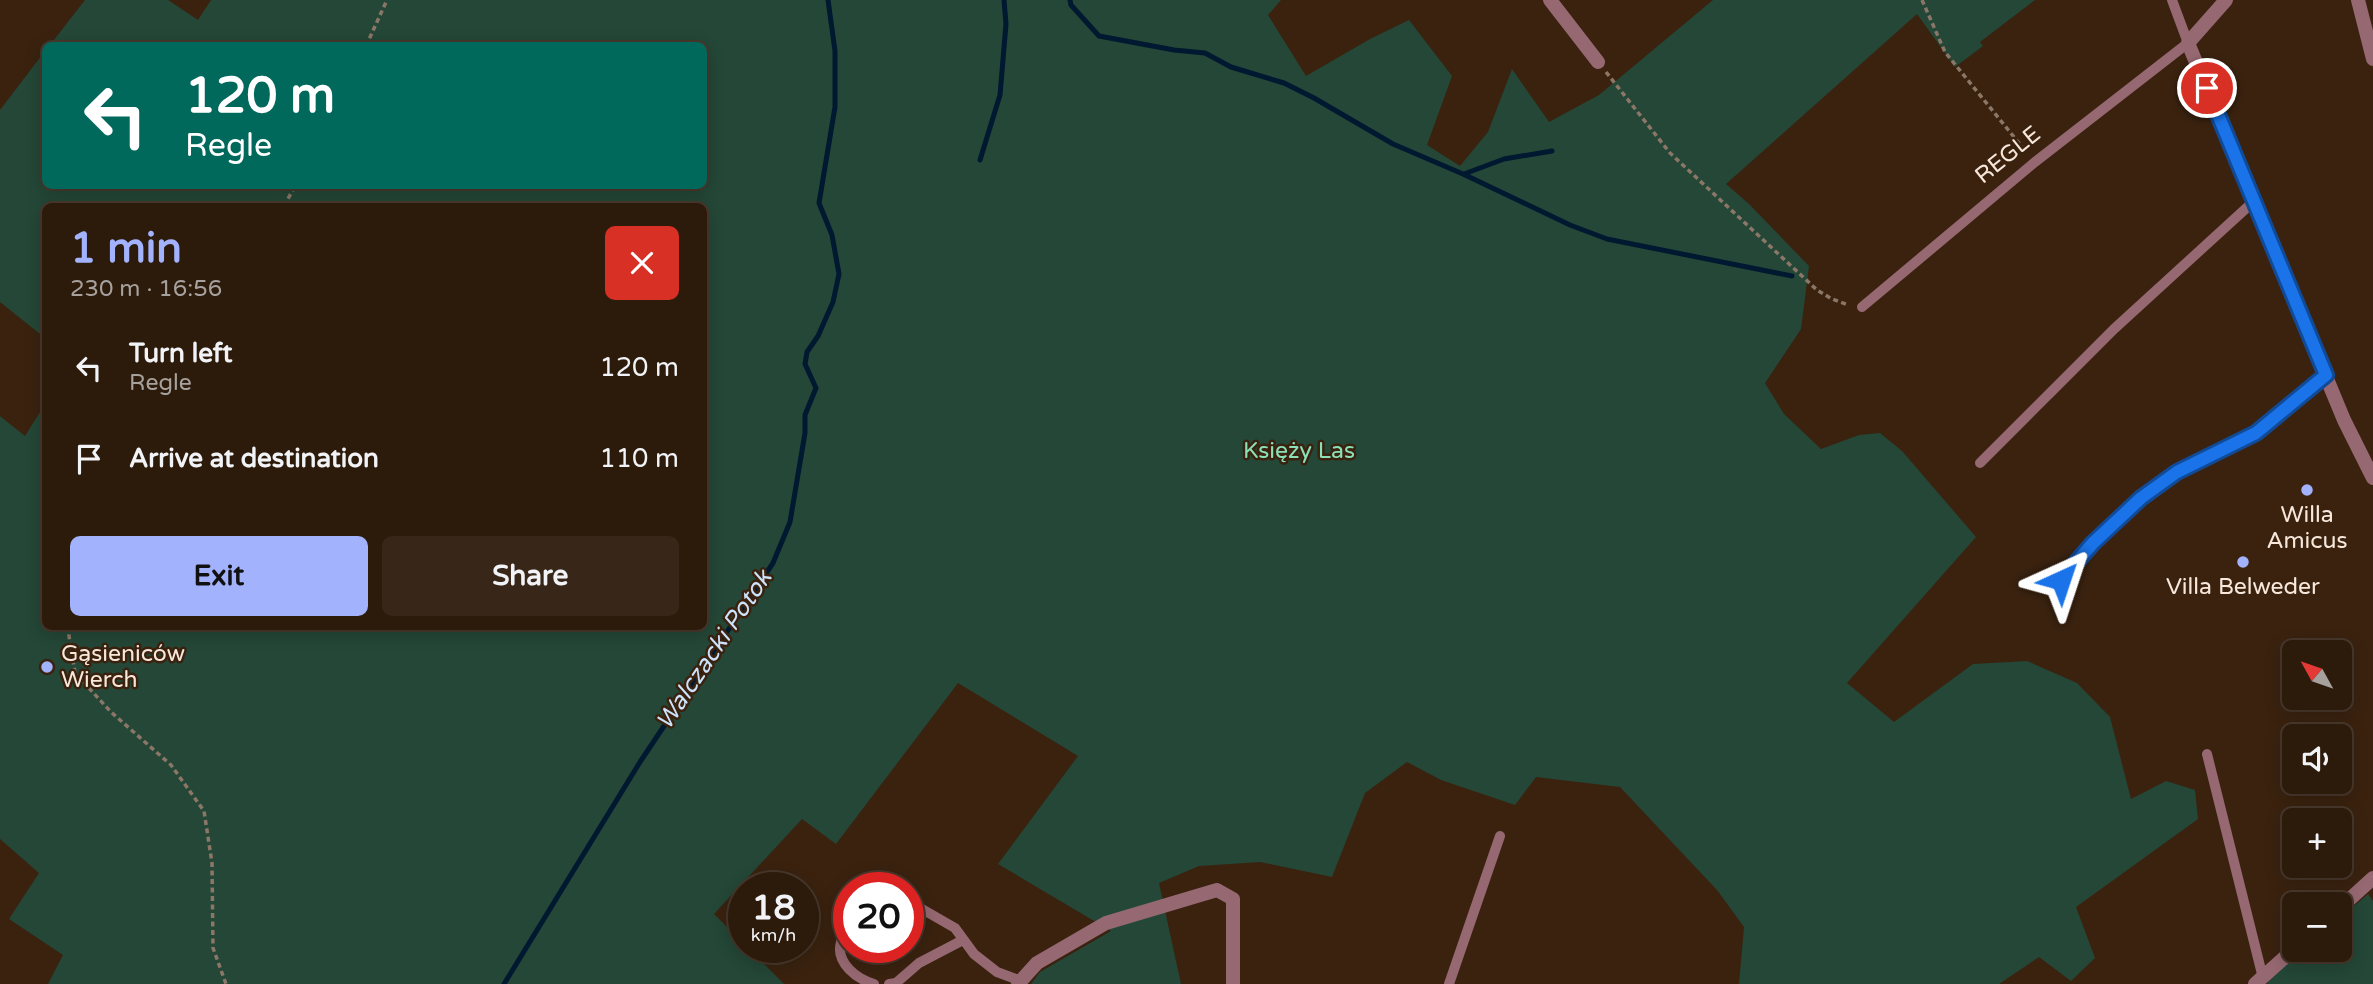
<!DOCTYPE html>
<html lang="en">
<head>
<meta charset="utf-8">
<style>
	:root { --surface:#2c1a0b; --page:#382719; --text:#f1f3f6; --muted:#a6a19d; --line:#48382c; --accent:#a2b2fd }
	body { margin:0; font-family:"Varela Round",sans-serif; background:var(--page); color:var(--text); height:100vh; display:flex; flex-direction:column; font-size:26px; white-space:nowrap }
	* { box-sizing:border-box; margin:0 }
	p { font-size:23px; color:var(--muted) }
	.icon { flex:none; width:38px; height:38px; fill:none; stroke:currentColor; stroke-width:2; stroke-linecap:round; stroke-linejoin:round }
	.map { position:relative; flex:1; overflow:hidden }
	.drawer { position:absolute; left:42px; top:203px; width:665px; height:427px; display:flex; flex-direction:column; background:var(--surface); border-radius:10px; box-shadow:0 4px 18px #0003,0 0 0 2px var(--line) }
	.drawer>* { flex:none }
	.hud { position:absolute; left:42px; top:42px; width:665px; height:147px; border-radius:10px; box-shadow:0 4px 18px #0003,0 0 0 2px var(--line); background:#00695c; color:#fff; overflow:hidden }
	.needle { width:46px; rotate:310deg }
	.buttons { position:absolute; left:2282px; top:640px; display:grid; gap:14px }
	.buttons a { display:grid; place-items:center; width:70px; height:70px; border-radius:10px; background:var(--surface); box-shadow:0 4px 18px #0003,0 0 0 2px var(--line); font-size:35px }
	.speed { position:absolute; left:728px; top:872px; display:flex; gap:14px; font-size:35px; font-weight:700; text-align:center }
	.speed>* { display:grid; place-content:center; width:91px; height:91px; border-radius:50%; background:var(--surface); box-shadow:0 4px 18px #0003,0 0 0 2px var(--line); line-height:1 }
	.speed small { font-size:18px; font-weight:400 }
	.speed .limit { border:10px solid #d22; background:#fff; color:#111 }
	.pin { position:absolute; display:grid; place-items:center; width:60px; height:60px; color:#fff; margin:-30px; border:4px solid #fff; border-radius:50%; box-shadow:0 2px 7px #0007 }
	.me { position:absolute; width:77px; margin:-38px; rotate:42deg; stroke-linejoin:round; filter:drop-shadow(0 0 5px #0008) }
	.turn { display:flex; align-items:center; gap:24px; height:147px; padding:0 28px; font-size:32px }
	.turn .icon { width:91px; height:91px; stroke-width:2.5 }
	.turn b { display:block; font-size:49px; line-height:60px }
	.round { display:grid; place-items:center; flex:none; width:74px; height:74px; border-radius:10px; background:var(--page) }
	.overview { display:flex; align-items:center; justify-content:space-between; height:119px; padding:0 28px }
	h1 { font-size:42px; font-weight:800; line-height:52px; color:var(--accent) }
	.button { display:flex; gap:14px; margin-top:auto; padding:14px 28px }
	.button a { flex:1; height:80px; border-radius:10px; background:var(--accent); color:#111; font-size:28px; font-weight:800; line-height:80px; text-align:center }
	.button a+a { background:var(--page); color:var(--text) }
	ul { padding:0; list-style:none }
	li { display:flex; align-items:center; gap:21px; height:91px; padding:0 28px }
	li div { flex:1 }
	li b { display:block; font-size:26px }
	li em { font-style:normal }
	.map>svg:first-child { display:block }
	.green { fill:#244737 }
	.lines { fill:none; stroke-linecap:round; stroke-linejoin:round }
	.stream { stroke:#001830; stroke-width:5 }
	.path { stroke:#8b7767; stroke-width:3.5; stroke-dasharray:5 3.5; stroke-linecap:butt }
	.lane { stroke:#966872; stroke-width:10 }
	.street { stroke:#966872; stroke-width:14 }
	.route-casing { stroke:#114b97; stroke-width:18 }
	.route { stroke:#1a73e8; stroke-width:12 }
	.poi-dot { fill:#a2b2fd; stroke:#3a220f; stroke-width:2.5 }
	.labels { text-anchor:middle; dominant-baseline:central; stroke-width:5; stroke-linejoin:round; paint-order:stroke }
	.street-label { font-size:23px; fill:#f8e8dc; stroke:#3a220f }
	.park-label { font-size:23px; fill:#8ae1b8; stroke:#3a220f }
	.poi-label { font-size:23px; fill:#f8e8dc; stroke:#3a220f }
	.water-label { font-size:24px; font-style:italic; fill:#cce3fb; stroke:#3a220f }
</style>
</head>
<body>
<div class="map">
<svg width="2373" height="984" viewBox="0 0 2373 984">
	<rect width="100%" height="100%" fill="#3a220f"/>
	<path class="green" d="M 85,0 L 168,0 L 198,20 L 211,0 L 1281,0 L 1268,15 L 1306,76 L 1370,39 L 1409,20 L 1452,76 L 1427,145 L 1460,166 L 1488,132 L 1512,69 L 1549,122 L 1599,95 L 1713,0 L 2035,0 L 1980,42 L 1983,46 L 1955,67 L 1917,14 L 1726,184 L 1749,204 L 1809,266 L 1801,329 L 1765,383 L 1784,414 L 1821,449 L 1859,435 L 1880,433 L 1902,451 L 1976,537 L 1847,683 L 1894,722 L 1973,664 L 2027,661 L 2077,683 L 2110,717 L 2131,799 L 2166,781 L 2195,790 L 2198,819 L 2076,907 L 2095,958 L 2071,981 L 2039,957 L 1999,984 L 1739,984 L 1744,927 L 1717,890 L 1620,787 L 1536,777 L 1515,805 L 1441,780 L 1407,762 L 1365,793 L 1332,877 L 1260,862 L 1199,866 L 1159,883 L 1181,984 L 1031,984 L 1040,972 L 1111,931 L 998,864 L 1078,756 L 958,683 L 836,844 L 802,819 L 714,914 L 744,944 L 744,947 L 747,947 L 784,984 L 48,984 L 63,955 L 9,919 L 39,873 L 0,839 L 0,416 L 25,436 L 45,404 L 46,626 L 704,626 L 704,206 L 46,206 L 45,338 L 0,302 L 0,110 L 45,51 L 46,186 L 704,186 L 704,46 L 50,45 Z
		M 2368,894 L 2373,901 L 2373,984 L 2267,984 L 2269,980 L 2303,950 L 2340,950 L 2340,918 Z"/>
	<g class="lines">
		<path class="stream" d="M 1070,0 L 1071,5 L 1099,36 L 1174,50 L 1205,53 L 1231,67 L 1284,83 L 1314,98 L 1393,144 L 1463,174 L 1570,225 L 1607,239 L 1792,276
			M 980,160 L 1000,95 L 1006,24 L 1004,0
			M 1464,174 L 1504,159 L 1552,151
			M 504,984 L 640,762 L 773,563 L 790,522 L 805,433 L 805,415 L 816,388 L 805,364 L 807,352 L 818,336 L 833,302 L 839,274 L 832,235 L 819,203 L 835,107 L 835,51 L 828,0"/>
		<path class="path" d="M 1922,0 L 1945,52 L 2027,153
			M 366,46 L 387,0
			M 1606,72 L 1670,153 L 1817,290 L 1832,299 L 1848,305
			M 284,206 L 295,186
			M 71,626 L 69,636 L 75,673 L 111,712 L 171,765 L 204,811 L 212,863 L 213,948 L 226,984"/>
		<path class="lane" d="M 1862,307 L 2035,162 L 2188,43 L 2172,0
			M 1980,463 L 2114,329 L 2253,202
			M 2061,580 L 2093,543 L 2141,498 L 2177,472 L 2256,433 L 2326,375
			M 2207,754 L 2263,978
			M 908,901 L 955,928 L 974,954 L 997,972 L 1021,981
			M 849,926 C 846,931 843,936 841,942 C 835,963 857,979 874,984
			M 889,984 L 896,983 L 919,963 L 963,940
			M 1449,984 L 1500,836"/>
		<path class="street" d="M 1550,0 L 1598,62
			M 2226,0 L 2188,43 L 2344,420 L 2373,478
			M 2358,0 L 2373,59
			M 2340,908 L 2373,878
			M 1018,984 L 1037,963 L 1106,923 L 1217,890 L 1233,899 L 1233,984
			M 2255,984 L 2294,949"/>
	</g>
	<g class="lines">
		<defs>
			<path id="route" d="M 2061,580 L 2093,543 L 2141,498 L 2177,472 L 2256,433 L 2326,375 L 2207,88"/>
		</defs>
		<use href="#route" class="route-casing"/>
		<use href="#route" class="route"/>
	</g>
	<g class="poi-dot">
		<circle cx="2307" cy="490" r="7"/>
		<circle cx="2243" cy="562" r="7"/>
		<circle cx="47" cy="667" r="7"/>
	</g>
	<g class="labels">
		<g class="street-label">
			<text transform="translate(2008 155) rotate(-39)">REGLE</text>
		</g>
		<g class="park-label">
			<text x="1299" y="451">Księży Las</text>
		</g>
		<g class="poi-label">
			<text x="2307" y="515">Willa<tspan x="2307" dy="26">Amicus</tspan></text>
			<text x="2243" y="587">Villa Belweder</text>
			<text x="61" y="654" text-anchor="start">Gąsieniców<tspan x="61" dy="26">Wierch</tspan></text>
		</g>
		<g class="water-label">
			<text transform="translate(714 650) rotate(-56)">Walczacki Potok</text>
		</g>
	</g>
</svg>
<div class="buttons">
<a><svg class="needle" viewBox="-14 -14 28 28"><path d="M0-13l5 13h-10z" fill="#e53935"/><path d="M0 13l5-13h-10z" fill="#a6a19d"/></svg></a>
<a><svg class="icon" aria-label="sound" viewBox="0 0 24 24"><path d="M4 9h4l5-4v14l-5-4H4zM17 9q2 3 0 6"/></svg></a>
<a>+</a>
<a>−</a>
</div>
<div class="speed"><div>18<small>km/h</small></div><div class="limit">20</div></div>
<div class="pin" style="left:2207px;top:88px;background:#d93025"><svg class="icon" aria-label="arrive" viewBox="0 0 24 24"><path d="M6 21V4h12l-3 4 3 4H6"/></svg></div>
<svg class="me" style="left:2061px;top:580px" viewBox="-20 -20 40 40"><path d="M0-17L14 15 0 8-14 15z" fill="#1a73e8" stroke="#fff" stroke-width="4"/></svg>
<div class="hud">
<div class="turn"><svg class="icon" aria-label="left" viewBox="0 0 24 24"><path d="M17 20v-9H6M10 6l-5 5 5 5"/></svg><div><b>120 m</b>Regle</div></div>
</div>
<section class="drawer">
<div class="overview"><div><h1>1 min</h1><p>230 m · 16:56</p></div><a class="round" style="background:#d93025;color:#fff"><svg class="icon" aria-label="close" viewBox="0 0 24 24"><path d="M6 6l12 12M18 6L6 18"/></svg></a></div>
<ul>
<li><svg class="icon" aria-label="left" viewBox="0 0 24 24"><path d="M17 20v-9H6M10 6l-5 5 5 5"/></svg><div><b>Turn left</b><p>Regle</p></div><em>120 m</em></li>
<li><svg class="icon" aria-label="arrive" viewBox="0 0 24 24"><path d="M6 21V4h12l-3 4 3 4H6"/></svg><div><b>Arrive at destination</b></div><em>110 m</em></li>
</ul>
<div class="button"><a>Exit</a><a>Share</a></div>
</section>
</div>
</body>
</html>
